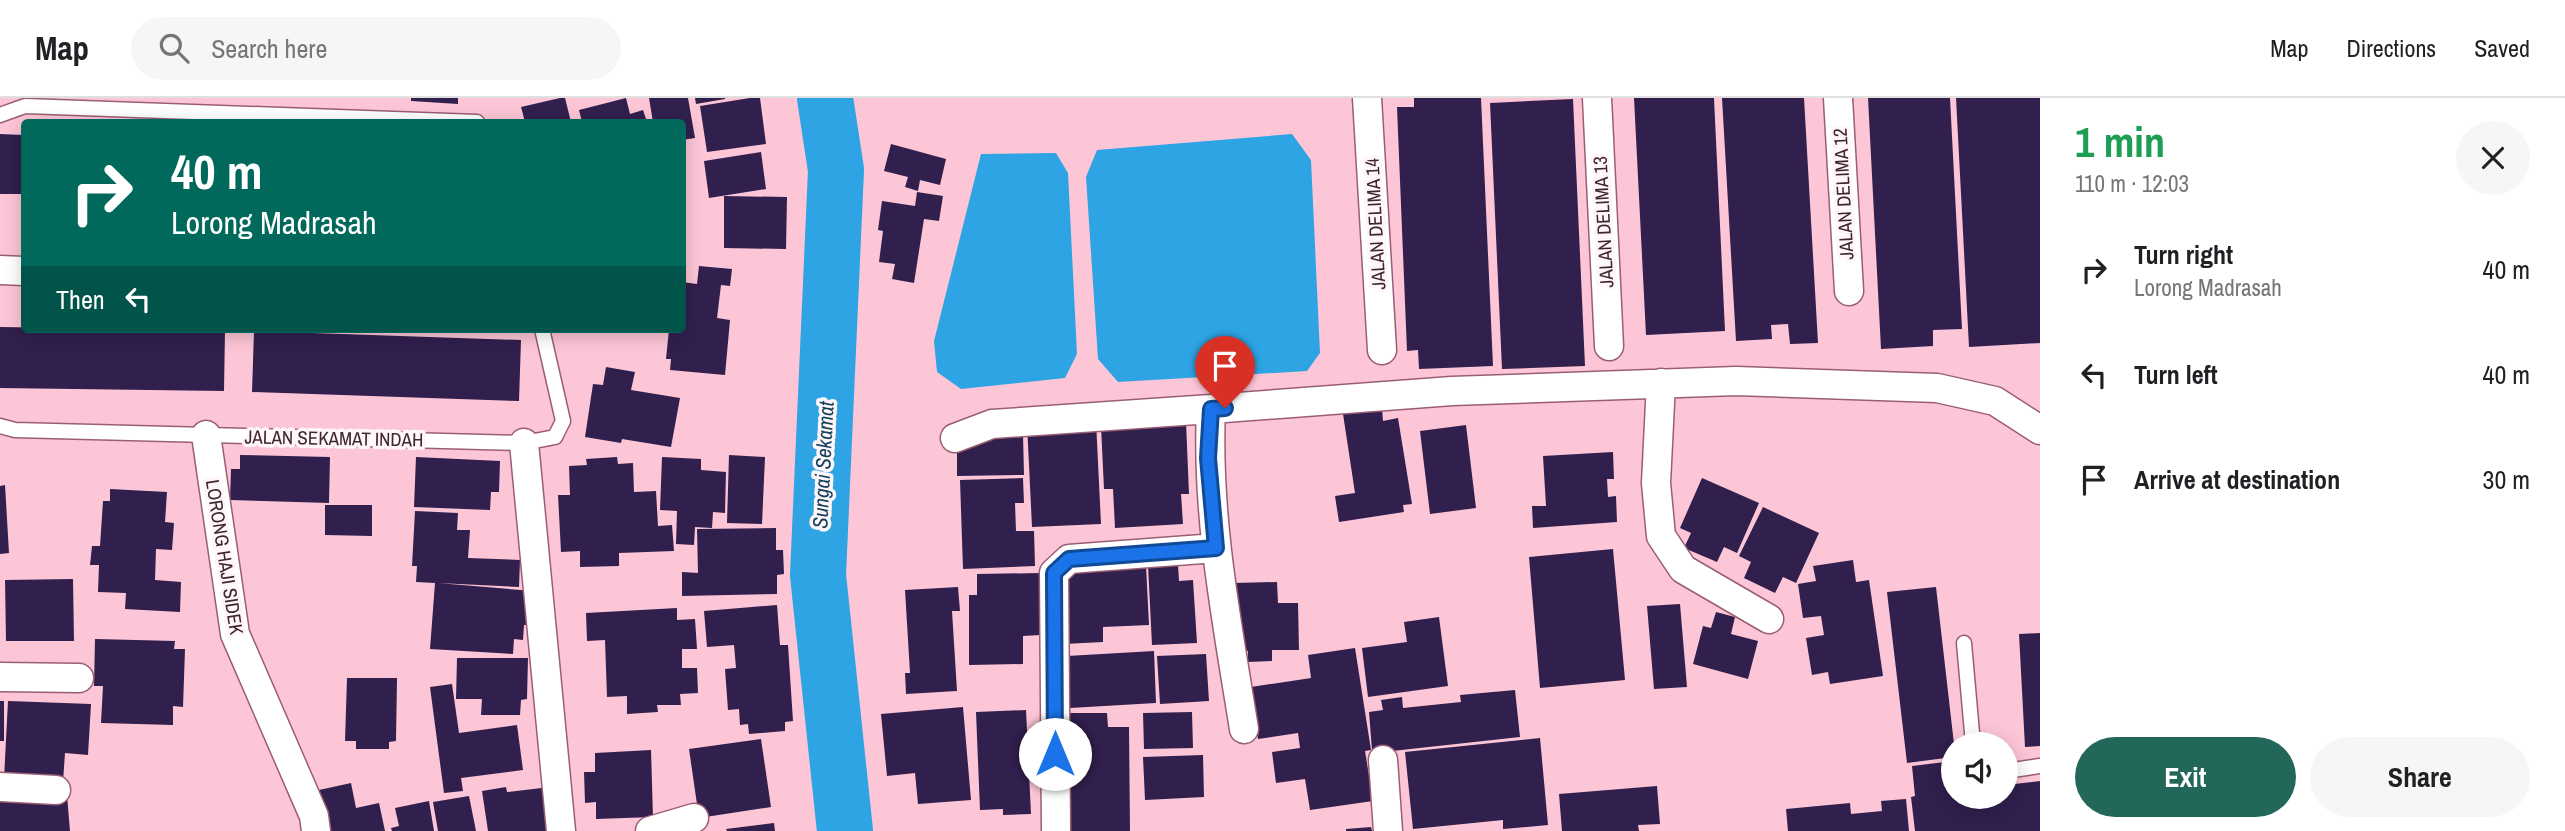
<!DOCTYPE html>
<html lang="en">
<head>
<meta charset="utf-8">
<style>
	:root { --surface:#fff; --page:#f6f6f6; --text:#202124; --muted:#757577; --line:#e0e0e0; --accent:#22675a }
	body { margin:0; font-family:"Archivo Narrow",sans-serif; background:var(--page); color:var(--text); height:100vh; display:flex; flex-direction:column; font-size:26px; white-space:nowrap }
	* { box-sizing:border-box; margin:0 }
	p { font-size:23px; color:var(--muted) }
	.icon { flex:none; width:38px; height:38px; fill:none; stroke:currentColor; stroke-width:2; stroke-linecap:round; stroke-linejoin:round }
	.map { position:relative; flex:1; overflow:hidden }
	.details { display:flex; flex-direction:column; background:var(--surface); width:525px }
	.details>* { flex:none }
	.hud { position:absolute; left:21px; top:21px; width:665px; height:214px; border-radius:7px; box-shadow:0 4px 18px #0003; background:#00695c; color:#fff; overflow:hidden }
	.controls { position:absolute; left:1941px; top:634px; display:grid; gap:14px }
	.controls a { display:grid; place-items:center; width:77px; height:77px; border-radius:50%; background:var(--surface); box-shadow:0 4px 18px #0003; font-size:35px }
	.pin { position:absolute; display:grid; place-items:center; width:60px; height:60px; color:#fff; margin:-72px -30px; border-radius:50% 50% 50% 0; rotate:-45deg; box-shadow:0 0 7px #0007 }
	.pin .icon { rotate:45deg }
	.me { position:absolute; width:77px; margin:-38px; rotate:0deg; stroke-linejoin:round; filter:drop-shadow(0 0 5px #0008) }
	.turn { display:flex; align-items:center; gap:24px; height:147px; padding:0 35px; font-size:32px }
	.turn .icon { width:91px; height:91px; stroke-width:2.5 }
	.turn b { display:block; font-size:49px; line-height:60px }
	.then { display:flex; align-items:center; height:66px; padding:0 35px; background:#0003; gap:14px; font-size:26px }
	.round { display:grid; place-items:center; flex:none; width:74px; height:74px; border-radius:37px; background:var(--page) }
	.overview { display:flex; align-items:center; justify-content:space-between; height:119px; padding:0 35px }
	h1 { font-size:42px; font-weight:700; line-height:52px; color:#1e9e55 }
	.action { display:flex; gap:14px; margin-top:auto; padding:14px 35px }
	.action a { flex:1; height:80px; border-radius:42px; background:var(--accent); color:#fff; font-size:28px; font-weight:700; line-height:80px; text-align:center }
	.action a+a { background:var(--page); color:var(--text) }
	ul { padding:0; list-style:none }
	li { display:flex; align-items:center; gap:21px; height:105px; padding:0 35px }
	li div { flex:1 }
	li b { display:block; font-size:26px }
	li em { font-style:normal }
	header { display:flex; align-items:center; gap:42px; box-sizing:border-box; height:98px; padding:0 35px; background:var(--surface); border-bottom:2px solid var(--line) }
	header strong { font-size:33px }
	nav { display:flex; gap:38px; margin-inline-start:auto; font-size:24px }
	.search { width:490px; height:63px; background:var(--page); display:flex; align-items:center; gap:18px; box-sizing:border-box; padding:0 24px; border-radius:38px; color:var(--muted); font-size:26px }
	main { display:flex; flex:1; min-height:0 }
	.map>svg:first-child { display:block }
	.water { fill:#2ea4e4 }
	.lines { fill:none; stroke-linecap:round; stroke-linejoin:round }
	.river { stroke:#2ea4e4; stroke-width:56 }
	.building { fill:#311f4e }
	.lane-casing { stroke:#9a5e73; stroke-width:17 }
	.street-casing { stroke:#9a5e73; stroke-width:31 }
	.lane { stroke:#fff; stroke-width:14 }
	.street { stroke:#fff; stroke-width:28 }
	.route-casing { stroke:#114b97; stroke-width:18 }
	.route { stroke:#1a73e8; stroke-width:12 }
	.labels { text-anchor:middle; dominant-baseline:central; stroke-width:7; stroke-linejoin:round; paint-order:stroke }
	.street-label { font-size:19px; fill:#3f252d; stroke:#fef6f8 }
	.water-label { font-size:21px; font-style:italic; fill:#13415c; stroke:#fef6f8 }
</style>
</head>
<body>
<header>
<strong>Map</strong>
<div class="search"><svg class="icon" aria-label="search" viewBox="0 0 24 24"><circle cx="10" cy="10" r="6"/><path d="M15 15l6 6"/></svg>Search here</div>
<nav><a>Map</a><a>Directions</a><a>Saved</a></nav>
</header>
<main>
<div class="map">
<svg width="2040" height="733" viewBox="0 0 2040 733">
	<rect width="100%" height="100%" fill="#fdc6d7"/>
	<path class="water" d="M 1292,36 L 1311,62 L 1320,255 L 1307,273 L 1118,284 L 1098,261 L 1086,79 L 1097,52 Z
		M 1056,55 L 1068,75 L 1077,256 L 1065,280 L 961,291 L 937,274 L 934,243 L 981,56 Z"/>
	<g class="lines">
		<path class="river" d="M 825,0 L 836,72 L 818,477 L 845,733"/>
	</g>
	<path class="building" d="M 411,0 L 458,0 L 458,6 L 411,3 Z
		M 560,0 L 565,0 L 571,24 L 525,24 L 521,9 Z
		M 626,0 L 630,16 L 643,12 L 647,24 L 582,24 L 579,12 Z
		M 649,0 L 688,0 L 695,40 L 682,42 L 682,24 L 653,24 Z
		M 695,0 L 725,0 L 725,1 L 696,6 Z
		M 750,0 L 760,0 L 766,46 L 707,54 L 700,8 Z
		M 1414,0 L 1481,0 L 1493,268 L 1419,271 L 1418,252 L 1407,253 L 1397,9 L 1414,9 Z
		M 1634,0 L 1714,0 L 1725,233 L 1646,237 Z
		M 1722,0 L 1804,0 L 1818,245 L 1790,246 L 1788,226 L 1771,227 L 1772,241 L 1736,243 Z
		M 1868,0 L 1950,0 L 1962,231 L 1933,232 L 1933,248 L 1881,251 Z
		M 1956,0 L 2040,0 L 2040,245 L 1969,249 Z
		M 1573,1 L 1585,268 L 1502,271 L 1490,5 Z
		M 0,36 L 24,37 L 24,96 L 0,96 Z
		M 891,46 L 946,61 L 940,87 L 920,82 L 918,93 L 905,89 L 908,79 L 884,73 Z
		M 761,54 L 766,91 L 709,100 L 704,63 Z
		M 917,94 L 943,98 L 939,123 L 924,121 L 914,185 L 892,181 L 895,166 L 879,164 L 883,133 L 878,132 L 882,103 L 915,108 Z
		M 724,98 L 787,99 L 786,151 L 724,150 Z
		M 699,168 L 732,171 L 730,188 L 721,187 L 717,220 L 730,222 L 725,277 L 670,272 L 671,261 L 666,261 L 669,231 L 682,231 L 682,184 L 697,186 Z
		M 0,229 L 225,232 L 224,293 L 0,290 Z
		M 254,233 L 521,242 L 519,303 L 252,294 Z
		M 606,269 L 635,274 L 631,292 L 680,300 L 671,349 L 622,341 L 621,345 L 585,339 L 593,286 L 603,287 Z
		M 1382,310 L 1383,323 L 1398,320 L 1412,406 L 1403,407 L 1404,414 L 1339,424 L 1335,398 L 1355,395 L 1343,316 Z
		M 1096,323 L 1101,426 L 1032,429 L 1027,326 Z
		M 1186,324 L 1189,396 L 1181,396 L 1183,426 L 1115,430 L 1113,391 L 1104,391 L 1101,328 Z
		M 1466,327 L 1476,410 L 1430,416 L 1420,333 Z
		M 1023,336 L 1024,377 L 957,378 L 957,337 Z
		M 1613,354 L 1614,381 L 1607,381 L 1608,399 L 1616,398 L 1617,424 L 1533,430 L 1532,408 L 1546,408 L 1543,358 Z
		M 240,357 L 330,359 L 329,405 L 230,402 L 231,371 L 240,371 Z
		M 729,357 L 765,359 L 762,426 L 727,425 Z
		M 416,359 L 500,363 L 499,394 L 491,394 L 490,412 L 414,409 Z
		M 617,359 L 618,366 L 633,365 L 634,394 L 656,393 L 658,428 L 672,427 L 674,453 L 619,455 L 619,468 L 580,469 L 580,453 L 561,454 L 558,397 L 570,397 L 569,368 L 587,367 L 586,361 Z
		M 662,359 L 701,361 L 701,372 L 726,374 L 725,415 L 713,414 L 712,430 L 695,429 L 694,447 L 676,446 L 677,413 L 660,412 Z
		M 1023,380 L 1024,405 L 1015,405 L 1016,433 L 1034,433 L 1035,468 L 963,471 L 960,382 Z
		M 1702,380 L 1759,405 L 1737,455 L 1724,449 L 1717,464 L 1684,450 L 1691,435 L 1680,430 Z
		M 5,387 L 9,455 L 0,456 L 0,388 Z
		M 110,391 L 167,394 L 165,424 L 174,425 L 172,452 L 156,451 L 155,482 L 181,484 L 180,514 L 125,511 L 126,495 L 98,494 L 99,467 L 90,467 L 92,448 L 100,448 L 103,403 L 110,403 Z
		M 325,407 L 372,407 L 372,438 L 325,437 Z
		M 1763,409 L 1819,435 L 1796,485 L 1783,479 L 1775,495 L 1744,480 L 1751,464 L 1739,458 Z
		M 415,413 L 458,415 L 457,432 L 470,432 L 468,460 L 520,462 L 519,489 L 438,485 L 533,493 L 530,527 L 524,527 L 523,542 L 514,541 L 513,556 L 430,551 L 435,485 L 416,484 L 417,468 L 412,468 Z
		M 776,430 L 776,452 L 783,452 L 784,476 L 777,477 L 777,496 L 682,498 L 682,474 L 698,475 L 697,431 Z
		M 1613,451 L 1625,582 L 1540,590 L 1529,459 Z
		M 1853,462 L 1856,484 L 1869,482 L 1883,578 L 1830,586 L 1828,574 L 1812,577 L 1806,540 L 1824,537 L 1821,518 L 1803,520 L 1798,486 L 1816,483 L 1813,468 Z
		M 1178,466 L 1179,483 L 1193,482 L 1197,545 L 1152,547 L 1148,467 Z
		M 1146,468 L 1149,527 L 1103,529 L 1103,544 L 1064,546 L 1061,472 Z
		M 1040,475 L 1040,537 L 1023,538 L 1023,566 L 969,567 L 969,497 L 977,497 L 977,476 Z
		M 73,481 L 74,543 L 6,543 L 5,482 Z
		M 1277,484 L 1278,505 L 1298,505 L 1299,552 L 1272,552 L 1272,563 L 1248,564 L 1248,553 L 1236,553 L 1234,485 Z
		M 958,489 L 960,513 L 952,513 L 957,593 L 906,596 L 905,575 L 910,575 L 905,492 Z
		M 1936,489 L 1954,646 L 1953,659 L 1907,665 L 1887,494 Z
		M 1680,506 L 1687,589 L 1654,591 L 1647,508 Z
		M 777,507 L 780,547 L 788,547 L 793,623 L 785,624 L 785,633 L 749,636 L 748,626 L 740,627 L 739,611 L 728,612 L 725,571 L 736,570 L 734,547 L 707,549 L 704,513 Z
		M 677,510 L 677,522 L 695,521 L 697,551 L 682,551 L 682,570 L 697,570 L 698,595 L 680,596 L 681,607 L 657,607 L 658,614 L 627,616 L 627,598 L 607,599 L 605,542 L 587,543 L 586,515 Z
		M 1716,514 L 1735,519 L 1731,536 L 1758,543 L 1748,581 L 1693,566 L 1703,528 L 1711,530 Z
		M 1439,519 L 1448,588 L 1368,599 L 1362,550 L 1407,544 L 1404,524 Z
		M 2040,535 L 2040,648 L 2025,649 L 2019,536 Z
		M 95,541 L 175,543 L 174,551 L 185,551 L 183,609 L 173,608 L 173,627 L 101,625 L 103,588 L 94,588 Z
		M 1355,550 L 1371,652 L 1365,653 L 1373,703 L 1310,712 L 1305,681 L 1276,685 L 1272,654 L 1300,650 L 1298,635 L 1258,641 L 1251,589 L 1311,580 L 1308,557 Z
		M 1154,553 L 1156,605 L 1070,610 L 1067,558 Z
		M 1206,556 L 1209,603 L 1160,606 L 1157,558 Z
		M 457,560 L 528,560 L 527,601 L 521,602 L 520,617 L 481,617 L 482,601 L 456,601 Z
		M 347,580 L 397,580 L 396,643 L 389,644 L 389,651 L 356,651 L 356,643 L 345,643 Z
		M 452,586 L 459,635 L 517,627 L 523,672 L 461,680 L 463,693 L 444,695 L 430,589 Z
		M 1515,592 L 1520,639 L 1383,654 L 1382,651 L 1372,652 L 1369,614 L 1383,612 L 1381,602 L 1402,599 L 1403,610 L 1461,604 L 1460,597 Z
		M 0,603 L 4,603 L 4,643 L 0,643 Z
		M 8,603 L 91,606 L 88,657 L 65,655 L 63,684 L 4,681 Z
		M 963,609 L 971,702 L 918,706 L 915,675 L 887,678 L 881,616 Z
		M 1026,612 L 1031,716 L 1003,717 L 1003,711 L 980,712 L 976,614 Z
		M 1192,614 L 1193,650 L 1144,651 L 1143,615 Z
		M 1061,615 L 1107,615 L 1108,629 L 1129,629 L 1130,733 L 1069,733 Z
		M 1540,640 L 1548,727 L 1503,731 L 1503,722 L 1413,731 L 1405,654 Z
		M 761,641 L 771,709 L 699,720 L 689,651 Z
		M 651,652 L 653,719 L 596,721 L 596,704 L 585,705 L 584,674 L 595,674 L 595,655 Z
		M 1203,657 L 1204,699 L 1145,702 L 1143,659 Z
		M 1953,663 L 1953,698 L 2006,698 L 2006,687 L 2040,683 L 2040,733 L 1915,733 L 1911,699 L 1915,698 L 1912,668 Z
		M 351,685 L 356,710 L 379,705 L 385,733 L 318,733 L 324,716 L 319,692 Z
		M 1657,688 L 1660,726 L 1638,727 L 1639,733 L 1562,733 L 1559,696 Z
		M 506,689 L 507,694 L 550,689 L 556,733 L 488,733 L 482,693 Z
		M 67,697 L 70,733 L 0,733 L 0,703 Z
		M 469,698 L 476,733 L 438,733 L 433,704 Z
		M 1906,701 L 1909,733 L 1788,733 L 1786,711 L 1850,705 L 1851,716 L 1882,713 L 1881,703 Z
		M 429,703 L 434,733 L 392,733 L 391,730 L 399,728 L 395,710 Z
		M 774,725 L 775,733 L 727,733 L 726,731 Z
		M 1371,729 L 1372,733 L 1346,733 L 1346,731 Z"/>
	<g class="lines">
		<defs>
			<path id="lane" d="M 0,17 L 25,8 L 477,24
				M 0,328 L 15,332 L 524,345 L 555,339 L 563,323 L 542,231
				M 1964,545 L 1973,646
				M 2006,673 L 2040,668"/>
			<path id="street" d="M 1367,0 L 1382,252
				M 1597,0 L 1609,248
				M 1838,0 L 1849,193
				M 0,172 L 24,173
				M 1661,285 L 1656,385 L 1661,438 L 1683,471 L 1769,521
				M 206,337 L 235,536 L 314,718 L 316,733
				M 955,340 L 992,326 L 1211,311
				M 524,345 L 561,733
				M 0,579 L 79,580
				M 1244,631 C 1227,524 1206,419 1211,311 L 1452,293 L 1736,283 L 1937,290 L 1995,303 L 2040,332
				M 1383,662 L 1388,733
				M 0,689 L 56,692
				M 650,733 L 694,720
				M 1056,733 L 1054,475 L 1069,461 L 1216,450"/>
		</defs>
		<use href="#lane" class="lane-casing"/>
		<use href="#street" class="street-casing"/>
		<use href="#lane" class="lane"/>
		<use href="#street" class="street"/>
	</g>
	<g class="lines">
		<defs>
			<path id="route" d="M 1055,656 L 1054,475 L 1069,461 L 1216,450 L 1208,360 L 1211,311 L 1225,310"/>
		</defs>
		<use href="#route" class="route-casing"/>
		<use href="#route" class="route"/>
	</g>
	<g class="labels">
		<g class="street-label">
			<text transform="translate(1843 96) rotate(-93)">JALAN DELIMA 12</text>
			<text transform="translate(1603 124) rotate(-93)">JALAN DELIMA 13</text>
			<text transform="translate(1375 126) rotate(-93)">JALAN DELIMA 14</text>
			<text transform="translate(334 340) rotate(1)">JALAN SEKAMAT INDAH</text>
			<text transform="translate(225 459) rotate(81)">LORONG HAJI SIDEK</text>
		</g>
		<g class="water-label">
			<text transform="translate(823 367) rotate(-87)">Sungai Sekamat</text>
		</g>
	</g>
</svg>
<div class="controls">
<a><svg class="icon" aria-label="sound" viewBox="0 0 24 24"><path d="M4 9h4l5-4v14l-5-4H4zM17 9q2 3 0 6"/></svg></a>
</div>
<div class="pin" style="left:1225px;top:310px;background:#d93025"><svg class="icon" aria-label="arrive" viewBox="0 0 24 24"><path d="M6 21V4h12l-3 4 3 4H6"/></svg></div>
<svg class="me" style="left:1055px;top:656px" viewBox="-20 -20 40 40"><circle r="19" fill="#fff"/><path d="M0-13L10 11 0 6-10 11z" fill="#1a73e8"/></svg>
<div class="hud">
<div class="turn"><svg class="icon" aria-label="right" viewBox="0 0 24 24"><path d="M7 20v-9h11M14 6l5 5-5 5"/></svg><div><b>40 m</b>Lorong Madrasah</div></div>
<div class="then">Then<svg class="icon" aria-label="left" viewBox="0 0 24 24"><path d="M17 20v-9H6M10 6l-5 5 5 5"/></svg></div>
</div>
</div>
<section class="details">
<div class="overview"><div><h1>1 min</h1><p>110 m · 12:03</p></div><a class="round"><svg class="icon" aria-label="close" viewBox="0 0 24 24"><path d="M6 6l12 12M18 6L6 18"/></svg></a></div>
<ul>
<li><svg class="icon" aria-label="right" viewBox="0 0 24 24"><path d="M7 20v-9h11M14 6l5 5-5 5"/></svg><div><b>Turn right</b><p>Lorong Madrasah</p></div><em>40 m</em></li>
<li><svg class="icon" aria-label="left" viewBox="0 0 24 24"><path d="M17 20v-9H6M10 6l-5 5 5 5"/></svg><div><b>Turn left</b></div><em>40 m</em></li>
<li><svg class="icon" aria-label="arrive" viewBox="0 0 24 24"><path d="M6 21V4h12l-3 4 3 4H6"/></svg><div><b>Arrive at destination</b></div><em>30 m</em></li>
</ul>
<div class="action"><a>Exit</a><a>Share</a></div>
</section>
</main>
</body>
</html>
